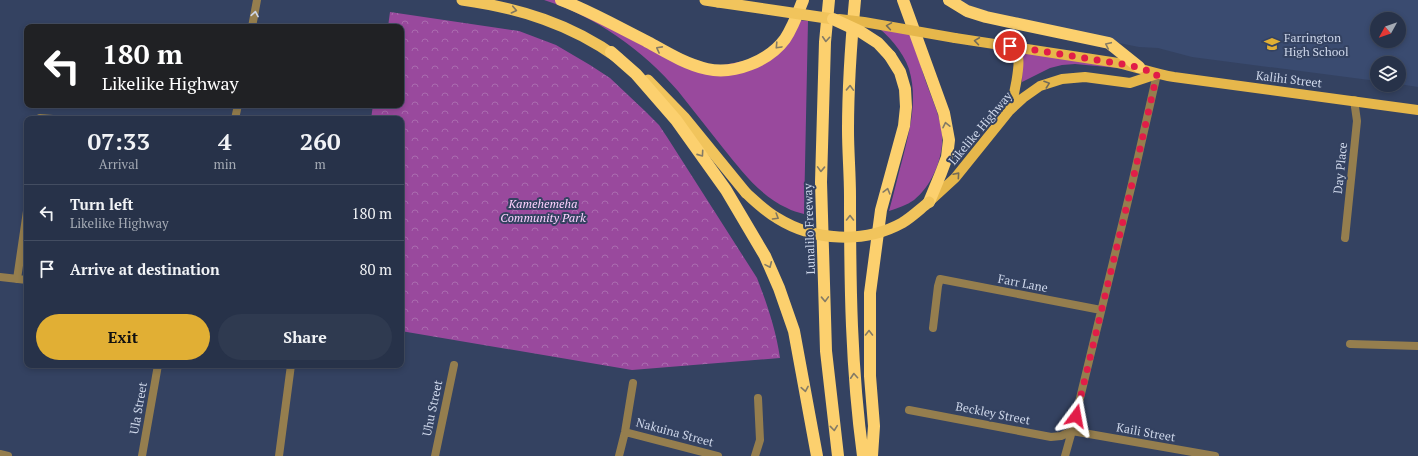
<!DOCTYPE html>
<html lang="en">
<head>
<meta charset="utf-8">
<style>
	:root { --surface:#273249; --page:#2f3a50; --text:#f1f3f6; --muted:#a4aab4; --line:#434d61; --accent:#e1af34 }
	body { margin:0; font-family:"PT Serif",serif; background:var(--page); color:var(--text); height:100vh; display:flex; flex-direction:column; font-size:15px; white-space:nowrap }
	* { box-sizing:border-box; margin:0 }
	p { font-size:13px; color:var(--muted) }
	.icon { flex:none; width:22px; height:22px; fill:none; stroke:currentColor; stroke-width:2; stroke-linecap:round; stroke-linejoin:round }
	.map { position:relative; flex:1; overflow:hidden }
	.side { position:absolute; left:24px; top:116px; width:380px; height:252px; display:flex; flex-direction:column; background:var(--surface); border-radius:8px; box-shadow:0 2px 6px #0003,0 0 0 1px var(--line) }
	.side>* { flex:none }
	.guide { position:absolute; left:24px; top:24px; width:380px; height:84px; border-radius:8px; box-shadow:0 2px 6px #0003,0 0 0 1px var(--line); background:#202124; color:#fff; overflow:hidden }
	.needle { width:26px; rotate:230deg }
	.buttons { position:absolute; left:1370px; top:12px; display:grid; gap:8px }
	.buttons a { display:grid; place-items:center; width:36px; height:36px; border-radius:50%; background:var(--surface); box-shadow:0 2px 6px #0003,0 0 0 1px var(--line); font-size:20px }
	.pin { position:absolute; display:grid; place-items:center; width:34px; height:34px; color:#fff; margin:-17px; border:2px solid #fff; border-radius:50%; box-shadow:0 1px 4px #0007 }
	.me { position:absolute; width:44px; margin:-22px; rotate:13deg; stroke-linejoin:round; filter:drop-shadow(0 0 3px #0008) }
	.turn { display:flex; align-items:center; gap:14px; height:84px; padding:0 12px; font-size:18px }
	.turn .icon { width:52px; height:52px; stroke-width:2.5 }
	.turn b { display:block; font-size:28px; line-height:34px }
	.eta { display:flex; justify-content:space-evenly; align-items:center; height:68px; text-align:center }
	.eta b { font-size:24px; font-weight:700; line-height:28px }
	.primary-button { display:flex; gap:8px; margin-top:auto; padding:8px 12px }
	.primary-button a { flex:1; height:46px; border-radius:24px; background:var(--accent); color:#111; font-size:16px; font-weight:700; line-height:46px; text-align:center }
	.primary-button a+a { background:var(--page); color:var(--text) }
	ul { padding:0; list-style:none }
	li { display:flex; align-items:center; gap:12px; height:56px; padding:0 12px; border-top:1px solid var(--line) }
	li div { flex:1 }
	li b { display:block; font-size:15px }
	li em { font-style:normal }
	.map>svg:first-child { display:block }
	.built { fill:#3a4b70; fill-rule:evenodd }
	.grass { fill:#99499d }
	.park { fill:url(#park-crowns) }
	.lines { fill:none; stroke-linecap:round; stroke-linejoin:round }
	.minor { stroke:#957e4e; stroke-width:8 }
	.primary { stroke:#e6b74b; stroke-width:10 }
	.trunk { stroke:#f1c45c; stroke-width:11 }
	.motorway { stroke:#fcd06e; stroke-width:12 }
	.primary-bridge { stroke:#e6b74b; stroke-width:10 }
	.trunk-bridge { stroke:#f1c45c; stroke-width:11 }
	.motorway-bridge { stroke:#fcd06e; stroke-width:12 }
	.oneway { stroke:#80765f }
	.oneway2 { stroke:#ced7ea }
	.oneway3 { stroke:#726b59 }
	.oneway4 { stroke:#847b66 }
	.route { stroke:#e11d48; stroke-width:7; stroke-dasharray:0 12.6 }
	.labels { text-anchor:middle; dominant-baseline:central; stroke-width:4; stroke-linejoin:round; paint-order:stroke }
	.poi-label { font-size:12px; fill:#ced7ea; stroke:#344261; text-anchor:start }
	.street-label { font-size:12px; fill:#ced7ea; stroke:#344261 }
	.park-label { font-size:12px; font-style:italic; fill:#fed2ff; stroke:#344261 }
</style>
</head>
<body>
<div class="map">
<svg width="1418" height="456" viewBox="0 0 1418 456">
	<defs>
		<pattern id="park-crowns" width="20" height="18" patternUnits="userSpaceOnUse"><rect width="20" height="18" fill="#99499d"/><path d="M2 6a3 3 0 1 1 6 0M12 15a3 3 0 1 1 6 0" fill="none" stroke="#aa6baf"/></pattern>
	</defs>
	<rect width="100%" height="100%" fill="#344261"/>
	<path class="built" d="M 959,0 L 1418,0 L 1418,87 L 1399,84 L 1399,63 L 1377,63 L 1377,81 L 1192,57 L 1158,48 L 1139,47 L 1069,33 L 976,10 ZM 1377,19 L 1399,19 L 1399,41 L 1377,41 Z"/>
	<path class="grass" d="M 544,0 L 567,0 L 684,60 L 714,67 L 763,57 L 797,20 L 808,21 L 804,214 C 798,212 792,211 787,208 C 760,196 741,170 723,148 C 708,129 693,110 678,91 C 643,50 595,16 544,0 Z
		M 873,23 C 887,27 903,28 913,38 C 915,41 922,70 924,76 C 930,95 940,114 942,134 C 944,157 932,186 914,200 C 907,205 898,208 889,211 C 894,193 898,175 903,157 C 910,129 918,99 909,69 C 903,51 888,35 873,23 Z
		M 1023,46 L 1140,70 L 1075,64 L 1062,65 L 1050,68 L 1022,82 Z"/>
	<path class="park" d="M 390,12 L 519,31 L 556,45 L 590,65 L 610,78 L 646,112 L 659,125 L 667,137 L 757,278 C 767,304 776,330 780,358 L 632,370 L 401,331 L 401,119 L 371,119 L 373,105 L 401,105 L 401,27 L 388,27 Z"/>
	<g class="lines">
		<path class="minor" d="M 252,27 L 257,0
			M 40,119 L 40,118 L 53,119
			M 235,119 L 238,105
			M 1345,238 L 1357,121 L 1354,100
			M 0,277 L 27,280
			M 17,279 L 27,211
			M 933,328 L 938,286 L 940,279 L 1101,310
			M 1350,344 L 1418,346
			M 909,410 L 1051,437 L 1061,436 L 1072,431 L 1215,456
			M 625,432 L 718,456
			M 0,454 L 8,456
			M 142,456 L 158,365
			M 279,456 L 291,365
			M 435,456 L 454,365
			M 619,456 L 625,432 L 633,383
			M 755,456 L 760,440 L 758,398
			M 1065,456 L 1072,431 L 1132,184 L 1157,74"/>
		<path class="primary" d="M 955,38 L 1118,63 C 1137,67 1155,74 1174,77 L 1418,110
			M 1010,110 C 1013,99 1022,62 1017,53 C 1016,50 1012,48 1011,46
			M 931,200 L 955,178 L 1009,111 L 1023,98 L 1040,86 L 1062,79 L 1085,77 L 1130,83 L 1157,74"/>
		<path class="trunk" d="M 462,0 C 519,8 571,24 618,58
			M 705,0 L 718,2
			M 648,80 L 684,117 L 746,193"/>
		<path class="motorway" d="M 561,0 C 590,11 618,27 646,41 C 666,52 685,64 707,69 C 734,75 769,61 785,39 C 793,27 798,13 803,0
			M 829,0 L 825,42 L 821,182 L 826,351 L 838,456
			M 855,0 C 851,43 848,87 848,130 C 848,152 850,174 850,196 C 850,285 851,368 863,456
			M 903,0 L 944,113 L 949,140 L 947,157 L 941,173 L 929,202
			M 949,0 L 967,11 L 986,17 L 1109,43 L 1139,67
			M 611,52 L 636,74 L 676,120 L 726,190 L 765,256 L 779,288 L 794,331 L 817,456
			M 872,456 L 874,426 L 870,376 L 870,293 L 881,210 L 904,126 L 906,107 L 905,89 L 900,72 L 890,56"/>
		<path class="primary-bridge" d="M 839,19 L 864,22 L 955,38"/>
		<path class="trunk-bridge" d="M 718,2 L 833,19
			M 746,193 C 756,202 765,211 777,218 C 814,241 864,244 902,223 C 912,217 920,209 929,202"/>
		<path class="motorway-bridge" d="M 833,19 L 861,32 L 878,43 L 890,56"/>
	</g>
	<defs><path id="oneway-chevron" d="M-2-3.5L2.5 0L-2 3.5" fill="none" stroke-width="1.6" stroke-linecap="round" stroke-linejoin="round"/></defs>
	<g class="oneway">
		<use href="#oneway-chevron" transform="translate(514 10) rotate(12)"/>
		<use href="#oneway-chevron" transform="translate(776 217) rotate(31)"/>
	</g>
	<use class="oneway2" href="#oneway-chevron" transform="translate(255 14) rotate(-80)"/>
	<g class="oneway3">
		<use href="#oneway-chevron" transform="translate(889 26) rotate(-171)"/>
		<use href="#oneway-chevron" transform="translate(977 41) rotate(-172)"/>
		<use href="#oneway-chevron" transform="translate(1047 84) rotate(-19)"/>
		<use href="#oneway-chevron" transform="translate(957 175) rotate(-49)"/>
	</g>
	<g class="oneway4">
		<use href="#oneway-chevron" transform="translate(826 39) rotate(94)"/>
		<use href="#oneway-chevron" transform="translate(1108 45) rotate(-155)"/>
		<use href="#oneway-chevron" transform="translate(778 46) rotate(133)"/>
		<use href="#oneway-chevron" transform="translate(659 49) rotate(-152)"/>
		<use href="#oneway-chevron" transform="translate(850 88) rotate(-88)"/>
		<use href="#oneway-chevron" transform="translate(946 125) rotate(-102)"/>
		<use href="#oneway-chevron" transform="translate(701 154) rotate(55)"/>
		<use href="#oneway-chevron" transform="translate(821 169) rotate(92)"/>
		<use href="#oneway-chevron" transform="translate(887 191) rotate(-75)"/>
		<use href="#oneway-chevron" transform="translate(850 218) rotate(-90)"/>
		<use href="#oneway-chevron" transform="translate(769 265) rotate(66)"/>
		<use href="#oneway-chevron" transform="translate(825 299) rotate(88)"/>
		<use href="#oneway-chevron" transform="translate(869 333) rotate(-90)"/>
		<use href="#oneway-chevron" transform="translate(854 376) rotate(-94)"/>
		<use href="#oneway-chevron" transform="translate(805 389) rotate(80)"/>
		<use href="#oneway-chevron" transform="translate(834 428) rotate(84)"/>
	</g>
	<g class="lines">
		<path class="route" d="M 1010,46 L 1129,65 L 1140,68 L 1157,74 L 1132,184 L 1076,416"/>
	</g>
	<defs>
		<symbol id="school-bare" viewBox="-9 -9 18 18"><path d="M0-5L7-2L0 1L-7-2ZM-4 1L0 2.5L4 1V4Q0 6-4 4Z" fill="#e1af34" stroke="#344261" stroke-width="2.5" paint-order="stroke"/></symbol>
	</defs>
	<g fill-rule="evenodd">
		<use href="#school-bare" x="1261" y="33" width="22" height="22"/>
	</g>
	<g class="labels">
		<g class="poi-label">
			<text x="1284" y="37">Farrington<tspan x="1284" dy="14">High School</tspan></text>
		</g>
		<g class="street-label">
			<text transform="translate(1289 79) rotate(7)">Kalihi Street</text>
			<text transform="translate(980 128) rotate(-50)">Likelike Highway</text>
			<text transform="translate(1340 168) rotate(-84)">Day Place</text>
			<text transform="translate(809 229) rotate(-92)">Lunalilo Freeway</text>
			<text transform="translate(1023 283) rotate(11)">Farr Lane</text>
			<text transform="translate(138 408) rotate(-80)">Ula Street</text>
			<text transform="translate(432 408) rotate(-78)">Uhu Street</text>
			<text transform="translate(993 413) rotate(11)">Beckley Street</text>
			<text transform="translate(675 432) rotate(15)">Nakuina Street</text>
			<text transform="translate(1146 432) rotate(10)">Kaili Street</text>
		</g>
		<g class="park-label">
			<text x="543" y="203">Kamehemeha<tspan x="543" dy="14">Community Park</tspan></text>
		</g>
	</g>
</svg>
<div class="buttons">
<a><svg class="needle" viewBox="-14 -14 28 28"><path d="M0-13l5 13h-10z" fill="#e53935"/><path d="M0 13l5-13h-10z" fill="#a4aab4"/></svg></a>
<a><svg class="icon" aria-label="layers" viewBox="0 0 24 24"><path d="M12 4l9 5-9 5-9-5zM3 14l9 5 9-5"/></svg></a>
</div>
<div class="pin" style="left:1010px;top:46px;background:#d93025"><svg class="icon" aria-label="arrive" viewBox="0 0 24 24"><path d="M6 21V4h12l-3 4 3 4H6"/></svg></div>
<svg class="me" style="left:1076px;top:416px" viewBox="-20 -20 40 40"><path d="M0-17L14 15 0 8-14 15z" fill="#e11d48" stroke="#fff" stroke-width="4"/></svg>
<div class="guide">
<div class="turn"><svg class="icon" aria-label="left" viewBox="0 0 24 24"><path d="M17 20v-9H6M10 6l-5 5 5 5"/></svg><div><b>180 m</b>Likelike Highway</div></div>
</div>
<section class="side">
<div class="eta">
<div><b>07:33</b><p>Arrival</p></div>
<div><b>4</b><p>min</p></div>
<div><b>260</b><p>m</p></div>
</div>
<ul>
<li><svg class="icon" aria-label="left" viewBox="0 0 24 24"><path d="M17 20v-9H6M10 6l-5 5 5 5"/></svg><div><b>Turn left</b><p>Likelike Highway</p></div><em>180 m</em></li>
<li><svg class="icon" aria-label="arrive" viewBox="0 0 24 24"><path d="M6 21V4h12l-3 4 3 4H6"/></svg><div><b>Arrive at destination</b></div><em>80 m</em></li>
</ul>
<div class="primary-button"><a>Exit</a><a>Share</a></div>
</section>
</div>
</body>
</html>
